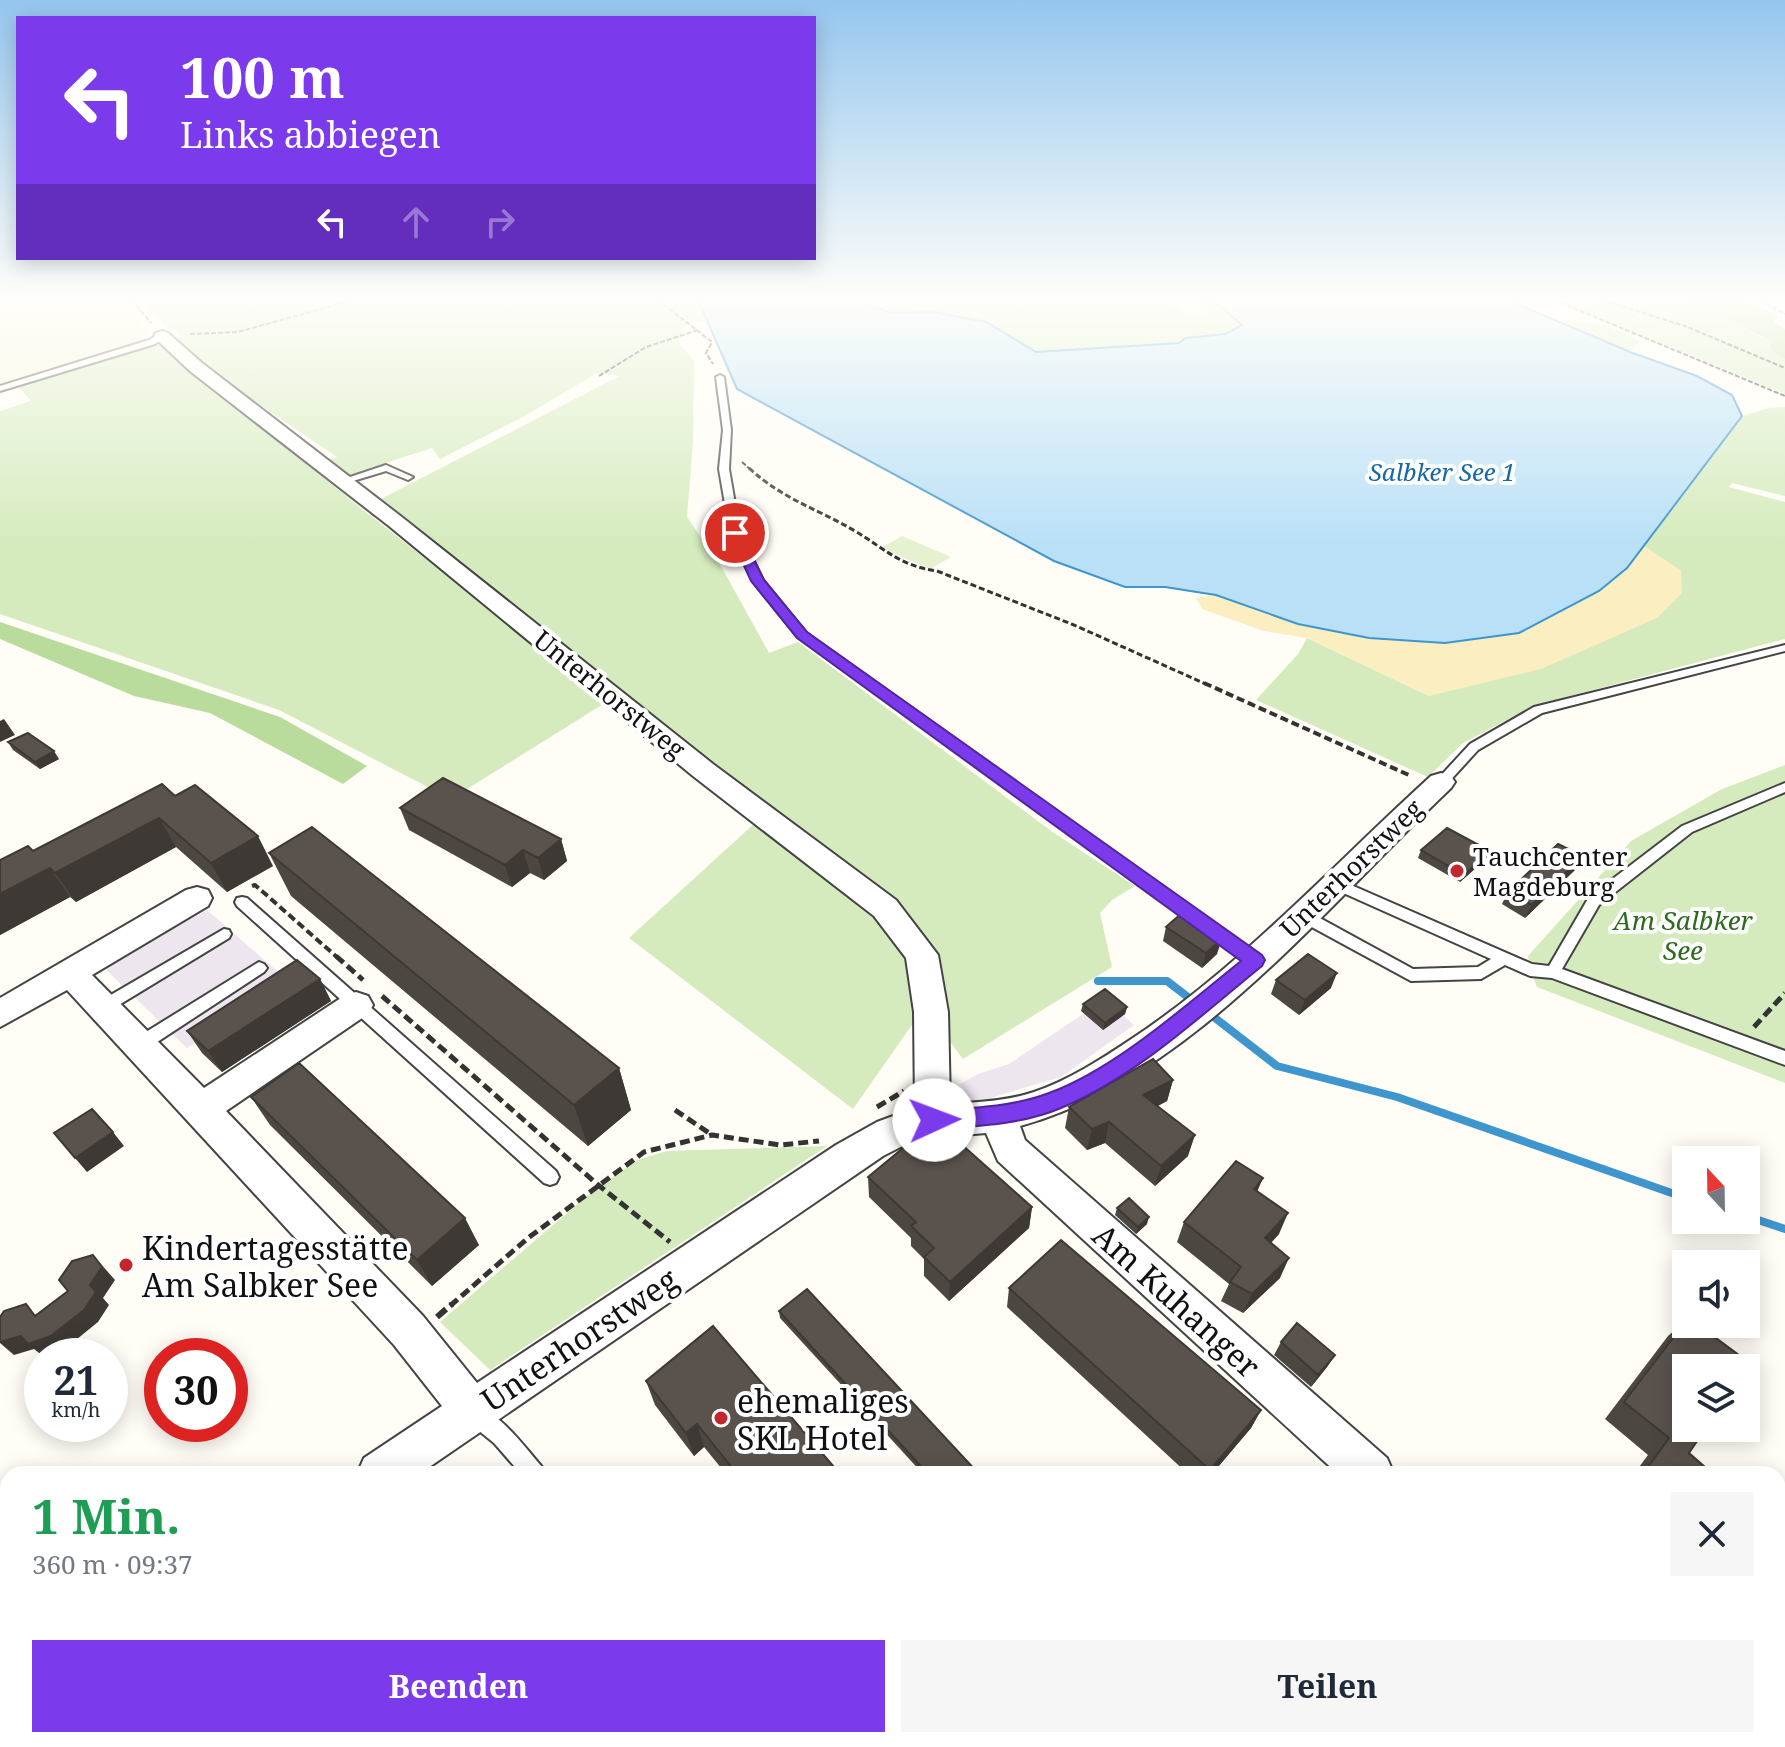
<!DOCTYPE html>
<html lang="de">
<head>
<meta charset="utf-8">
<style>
	:root { --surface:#fff; --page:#f6f6f7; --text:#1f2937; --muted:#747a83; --accent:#7c3aed }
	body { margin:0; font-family:"Noto Serif",serif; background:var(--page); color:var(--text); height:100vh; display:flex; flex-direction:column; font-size:30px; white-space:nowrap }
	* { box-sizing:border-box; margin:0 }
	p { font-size:26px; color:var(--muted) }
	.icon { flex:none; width:44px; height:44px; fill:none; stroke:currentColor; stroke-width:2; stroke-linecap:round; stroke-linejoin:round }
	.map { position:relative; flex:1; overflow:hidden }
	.drawer { position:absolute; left:0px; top:1466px; width:1786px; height:282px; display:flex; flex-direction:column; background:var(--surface); border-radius:24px 24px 0 0; box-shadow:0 4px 20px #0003 }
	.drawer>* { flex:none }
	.banner { position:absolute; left:16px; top:16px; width:800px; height:244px; border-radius:0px; box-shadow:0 4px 20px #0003; background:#7c3aed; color:#fff; overflow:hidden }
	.needle { width:52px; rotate:338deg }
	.buttons { position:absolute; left:1672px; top:1146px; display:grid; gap:16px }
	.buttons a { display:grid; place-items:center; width:88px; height:88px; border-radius:0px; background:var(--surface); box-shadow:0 4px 20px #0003; font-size:40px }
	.speed { position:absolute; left:24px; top:1338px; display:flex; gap:16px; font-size:40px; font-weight:700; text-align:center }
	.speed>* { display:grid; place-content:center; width:104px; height:104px; border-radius:50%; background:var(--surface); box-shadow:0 4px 20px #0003; line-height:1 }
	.speed small { font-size:20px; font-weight:400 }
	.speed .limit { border:12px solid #d22; background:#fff; color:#111 }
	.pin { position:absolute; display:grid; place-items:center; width:68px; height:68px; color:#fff; margin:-34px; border:4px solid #fff; border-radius:50%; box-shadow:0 2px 8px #0007 }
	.me { position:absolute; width:88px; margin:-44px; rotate:88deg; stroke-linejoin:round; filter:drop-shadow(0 0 6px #0008) }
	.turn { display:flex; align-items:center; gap:28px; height:168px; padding:0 32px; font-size:36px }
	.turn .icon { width:104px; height:104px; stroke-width:2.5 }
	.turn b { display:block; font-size:56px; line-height:68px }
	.lanes { display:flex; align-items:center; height:76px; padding:0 32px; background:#0003; justify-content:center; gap:40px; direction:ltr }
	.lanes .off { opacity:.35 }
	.round { display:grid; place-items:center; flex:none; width:84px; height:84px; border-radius:0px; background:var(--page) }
	.headline { display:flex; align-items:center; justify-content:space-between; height:136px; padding:0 32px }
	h1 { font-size:48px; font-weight:700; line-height:60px; color:#1e9e55 }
	.button { display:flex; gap:16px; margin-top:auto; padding:16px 32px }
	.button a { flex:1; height:92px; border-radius:0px; background:var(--accent); color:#fff; font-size:32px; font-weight:700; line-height:92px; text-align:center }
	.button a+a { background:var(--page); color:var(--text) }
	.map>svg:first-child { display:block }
	.industrial { fill:#eee6ef }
	.farmland { fill:#f6f3d4 }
	.green { fill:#d5ebbd }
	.forest { fill:#b9dc9c }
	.sand { fill:#fbeec1 }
	.pitch { fill:#e6f2cf }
	.water { fill:#b9e0f7; stroke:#3f96cf; stroke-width:2 }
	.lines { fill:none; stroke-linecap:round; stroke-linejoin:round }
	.stream { stroke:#3f96cf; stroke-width:8 }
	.lane-casing { stroke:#444; stroke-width:4 }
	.street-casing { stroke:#444; stroke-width:4 }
	.path-far4 { stroke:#333; stroke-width:2; stroke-dasharray:5 2; stroke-linecap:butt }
	.path-far3 { stroke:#333; stroke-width:3; stroke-dasharray:6 3; stroke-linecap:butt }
	.path-far2 { stroke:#333; stroke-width:4; stroke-dasharray:8 4; stroke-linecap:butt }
	.path-far1 { stroke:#333; stroke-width:5; stroke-dasharray:10 5; stroke-linecap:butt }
	.path { stroke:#333; stroke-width:6; stroke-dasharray:12 6; stroke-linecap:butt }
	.lane { fill:#fff; fill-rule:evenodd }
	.street { fill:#fff; fill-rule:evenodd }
	.wall { fill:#4d4742 }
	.shaded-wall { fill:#3f3936 }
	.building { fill:#5a524d; stroke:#3f3936; stroke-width:2 }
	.route { fill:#7c3aed; stroke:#51269a; stroke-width:2 }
	.poi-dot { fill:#c4262e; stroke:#fff; stroke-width:3 }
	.labels { text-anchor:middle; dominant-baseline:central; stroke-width:8; stroke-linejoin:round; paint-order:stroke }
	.far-water-label { font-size:24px; font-style:italic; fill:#1768a6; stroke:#fff }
	.street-label { font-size:26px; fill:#111; stroke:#fff }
	.poi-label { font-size:26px; fill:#111; stroke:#fff; text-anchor:start }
	.park-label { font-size:26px; font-style:italic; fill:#2f6b1f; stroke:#fff }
	.near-poi-label { font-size:32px; fill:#111; stroke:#fff; text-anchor:start }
	.near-street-label { font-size:32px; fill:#111; stroke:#fff }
</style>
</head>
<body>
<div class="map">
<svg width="1785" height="1747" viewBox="0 0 1785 1747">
	<rect width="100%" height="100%" fill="#fffdf5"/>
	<path class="industrial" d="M 207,910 L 292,984 L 187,1048 L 103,967 Z
		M 1105,999 L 1134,1025 L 1061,1077 L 973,1103 L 960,1084 L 978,1074 L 1009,1064 Z"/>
	<path class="farmland" d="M 0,300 L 118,300 L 147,331 L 143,338 L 100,355 L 0,385 Z"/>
	<path class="green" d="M 141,300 L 698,300 L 707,321 L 687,323 L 678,342 L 694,361 L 693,442 L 687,517 L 722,568 L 769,653 L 798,642 L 1054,833 L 1135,886 L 1112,900 L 1100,913 L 1112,967 L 963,1059 L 942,1031 L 942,986 L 933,949 L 898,907 L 375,502 L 620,376 L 597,373 L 523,417 L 440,459 L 432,448 L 348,475 L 326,462 L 337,457 L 194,360 L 177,344 L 180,331 L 171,331 Z
		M 862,300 L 1165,300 L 1187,313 L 1206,313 L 1191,300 C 1213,300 1226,312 1243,325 L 1225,334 L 1187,338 L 1179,343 L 1036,352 L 986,322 L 933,312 L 893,313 L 866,305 Z
		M 1557,300 L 1689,300 L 1771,342 L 1771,350 L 1785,359 L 1785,394 Z
		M 1565,319 L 1607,326 L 1640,341 L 1630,352 L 1559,322 Z
		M 163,342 L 192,371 L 362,509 L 608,701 L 451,799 L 279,710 L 0,614 L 0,411 L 31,401 L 16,384 Z
		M 1785,407 L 1785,496 L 1732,483 L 1729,487 L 1785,502 L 1785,639 L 1533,706 L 1463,743 L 1428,777 L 1256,700 L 1298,654 L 1307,638 L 1429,696 L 1681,571 L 1642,545 L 1742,416 L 1769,408 Z
		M 1785,765 L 1785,1083 L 1537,987 L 1530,970 L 1528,956 L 1631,841 L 1722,789 Z
		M 756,822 L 873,913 L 916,968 L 914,1022 L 853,1109 L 629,938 Z
		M 827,1146 L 490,1370 L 440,1322 L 594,1190 L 637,1160 L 667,1151 Z"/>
	<path class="forest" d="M 1689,300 C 1727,300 1744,295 1777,316 L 1774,322 L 1785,329 L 1785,359 L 1771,350 L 1771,342 L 1761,336 Z
		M 0,622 L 280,717 L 367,766 L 343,784 L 210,713 L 134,696 L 0,639 Z"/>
	<path class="sand" d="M 1642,545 L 1681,571 L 1682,593 L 1657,618 L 1541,669 L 1429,696 L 1307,638 L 1264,631 L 1202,609 L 1196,598 L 1216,595 L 1298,624 L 1369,638 L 1445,643 L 1627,568 Z"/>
	<path class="pitch" d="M 902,536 L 951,557 L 930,569 L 881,548 Z"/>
	<path class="water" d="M 698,300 L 862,300 L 866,305 L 893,313 L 933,312 L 986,322 L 1036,352 L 1179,343 L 1186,338 L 1225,334 L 1242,325 L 1218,305 L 1200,300 L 1508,300 L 1630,352 L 1697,376 L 1732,395 L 1742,416 L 1627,568 L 1599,591 L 1519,633 L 1445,643 L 1369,638 L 1298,624 L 1216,595 L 1165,587 L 1125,587 L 1054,561 L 737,389 Z"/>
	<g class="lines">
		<path class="stream" d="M 1098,981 L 1167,981 L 1193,1001
			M 1206,1011 L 1277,1066 L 1397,1097 L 1686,1198
			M 1746,1216 L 1785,1229"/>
		<defs>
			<path id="lane" d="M 159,334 L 166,336 L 155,344 L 0,391 L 0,386 L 149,340 Z
				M 720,375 L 724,377 L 731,430 L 729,469 L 740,533 L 763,580 L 806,633 L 1260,956 L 1263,960 L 1260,964 L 1250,964 L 798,637 L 753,581 L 730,533 L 719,469 L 723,430 L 716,377 Z
				M 386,465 L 413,477 L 408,480 L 386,471 L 343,484 L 338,481 Z
				M 1785,645 L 1785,651 L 1542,713 L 1478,750 L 1446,785 L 1436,785 L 1435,782 L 1470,744 L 1534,707 Z
				M 1785,783 L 1785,792 L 1692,832 L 1599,905 L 1562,969 L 1785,1051 L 1785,1065 L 1552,978 L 1530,976 L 1505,965 L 1481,979 L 1411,981 L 1297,919 L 1295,915 L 1297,911 L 1307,911 L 1413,969 L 1478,967 L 1491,959 L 1330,887 L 1328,883 L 1330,879 L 1335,878 L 1532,964 L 1549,966 L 1589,897 L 1682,826 Z
				M 242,897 L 247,898 L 556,1171 L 559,1177 L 556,1183 L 550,1185 L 544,1183 L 237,906 L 235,902 L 237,898 Z
				M 224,929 L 229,930 L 231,934 L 229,938 L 109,1011 L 103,1013 L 97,1011 L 95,1007 L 97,1003 Z
				M 259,962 L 264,964 L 267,968 L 264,972 L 145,1050 L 139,1051 L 133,1050 L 131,1045 L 133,1040 Z
				M 475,1405 C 503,1416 523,1445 542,1467 L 546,1474 L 521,1474 L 494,1443 L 468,1422 L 465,1415 L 468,1408 Z
				M 848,1740 L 875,1740 L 878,1747 L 851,1747 Z"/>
			<path id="street" d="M 162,331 L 168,333 L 202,363 L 403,518 L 713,764 L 896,900 L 938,955 L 948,1012 L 950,1104 C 979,1102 1007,1101 1034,1092 C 1069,1080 1100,1060 1130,1040 C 1242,966 1333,865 1431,776 L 1441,773 L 1451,776 L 1455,782 L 1451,788 C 1327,905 1189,1080 1020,1126 L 1025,1140 L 1387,1458 L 1394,1474 L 1338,1474 L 998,1161 L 986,1133 L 916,1139 L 883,1156 L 419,1474 L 357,1474 L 364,1458 L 442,1406 L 394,1345 L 67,990 L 0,1027 L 0,998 L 186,890 L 197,887 L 208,890 L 212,898 L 208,906 L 92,975 L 204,1088 L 344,996 L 356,992 L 368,996 L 373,1005 L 368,1014 L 226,1111 L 423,1316 L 477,1383 L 836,1145 L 877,1122 L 915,1108 L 914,1012 L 906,958 L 874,916 L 693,776 L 389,526 L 190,371 L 156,339 L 154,336 L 156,333 Z
				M 8,1699 L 8,1740 L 27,1740 L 20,1747 L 0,1747 L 0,1703 Z
				M 1643,1740 L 1700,1740 L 1703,1747 L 1646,1747 Z"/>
		</defs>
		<use href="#lane" class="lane-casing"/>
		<use href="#street" class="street-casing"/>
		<path class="path-far4" d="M 132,300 L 151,323
			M 658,300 L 712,342 L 706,353 L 713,364
			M 1554,300 L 1785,396
			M 1602,300 L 1685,326 L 1785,368
			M 1760,300 L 1785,314
			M 190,334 L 238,332 L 353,300
			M 599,376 L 646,347 L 698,330
			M 742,462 L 751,470"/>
		<path class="path-far3" d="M 749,468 C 784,500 816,508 855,531 C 885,549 900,566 937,571 L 1074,625 L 1208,685"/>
		<path class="path-far2" d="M 1204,683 L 1411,776
			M 252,886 L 255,885 L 338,958"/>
		<path class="path-far1" d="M 336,956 L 363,980
			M 382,996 L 597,1184 L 670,1242
			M 1754,1027 L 1785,993
			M 877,1107 L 904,1091
			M 675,1110 L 712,1135
			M 450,1306 L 528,1238 L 644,1152 L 712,1135 L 780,1145 L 819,1141"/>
		<path class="path" d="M 437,1317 L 452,1304"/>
		<use href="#lane" class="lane"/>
		<use href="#street" class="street"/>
	</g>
	<path class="wall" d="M 8,742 L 59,759 L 40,769 L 13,750 Z
		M 175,796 L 273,866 L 227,892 L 176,847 L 76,902 L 70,897 L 0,935 L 0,860 L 33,851 Z
		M 400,808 L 561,839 L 567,861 L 544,880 L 530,873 L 512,887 L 409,830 Z
		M 1421,850 L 1490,851 L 1486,859 L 1460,882 L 1418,858 Z
		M 269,853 L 619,1068 L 631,1110 L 588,1146 L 291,896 Z
		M 1583,856 L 1576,869 L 1525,918 L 1502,904 L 1508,892 Z
		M 1166,927 L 1217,954 L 1202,968 L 1163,941 Z
		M 320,979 L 331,1001 L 222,1072 L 202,1053 L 187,1031 Z
		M 1276,980 L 1331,988 L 1299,1015 L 1271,994 Z
		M 1083,1004 L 1127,1007 L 1125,1014 L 1103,1030 L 1081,1011 Z
		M 1173,1080 L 1167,1101 L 1157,1106 L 1188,1156 L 1155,1186 L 1105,1143 L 1087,1150 L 1065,1128 L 1069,1107 Z
		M 251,1097 L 479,1245 L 432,1286 L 270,1125 Z
		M 916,1150 L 1032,1207 L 1029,1228 L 949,1301 L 924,1276 L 924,1259 L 911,1246 L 911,1238 L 869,1197 L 868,1177 Z
		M 1257,1192 L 1279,1234 L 1271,1243 L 1280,1278 L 1243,1313 L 1221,1301 L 1229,1284 L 1177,1242 L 1184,1222 Z
		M 1117,1208 L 1147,1224 L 1136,1234 L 1115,1215 Z
		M 1009,1288 L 1261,1410 L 1251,1428 L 1212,1474 L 1188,1474 L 1007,1307 Z
		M 779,1311 L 979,1474 L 923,1474 L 780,1318 Z
		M 1686,1320 L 1689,1453 L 1713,1474 L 1634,1474 L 1648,1455 L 1605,1419 L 1668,1336 Z
		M 1281,1342 L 1335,1355 L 1327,1367 L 1311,1387 L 1274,1355 Z
		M 646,1381 L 840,1474 L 726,1474 L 704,1447 L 694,1456 L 655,1405 Z
		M 937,1740 L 1078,1740 L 1085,1747 L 942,1747 Z"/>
	<path class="shaded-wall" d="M 4,719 L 15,735 L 0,742 L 0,721 Z
		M 54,751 L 59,759 L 40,769 L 35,762 Z
		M 159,818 L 176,847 L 76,902 L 55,873 Z
		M 258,836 L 273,866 L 227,892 L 211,863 Z
		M 561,839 L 567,861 L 544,880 L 538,858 Z
		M 523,850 L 530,873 L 512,887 L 505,865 Z
		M 1490,851 L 1486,859 L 1460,882 L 1464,875 Z
		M 1583,856 L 1576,869 L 1525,918 L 1532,905 Z
		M 50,868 L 70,897 L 0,935 L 0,894 Z
		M 1222,939 L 1217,954 L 1202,968 L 1206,953 Z
		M 1337,973 L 1331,988 L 1299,1015 L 1305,1000 Z
		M 320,979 L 331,1001 L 222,1072 L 208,1051 Z
		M 1127,1007 L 1125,1014 L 1103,1030 L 1105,1023 Z
		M 619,1068 L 631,1110 L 588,1146 L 574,1105 Z
		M 1173,1080 L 1167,1101 L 1138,1117 L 1143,1095 Z
		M 1109,1122 L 1105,1143 L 1087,1150 L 1092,1129 Z
		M 113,1132 L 124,1146 L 87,1172 L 75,1158 Z
		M 1195,1135 L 1188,1156 L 1155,1186 L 1161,1166 Z
		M 1263,1178 L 1254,1199 L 1254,1189 Z
		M 1032,1207 L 1029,1228 L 949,1301 L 950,1282 Z
		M 1288,1213 L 1279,1234 L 1256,1258 L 1265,1238 Z
		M 1149,1217 L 1147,1224 L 1136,1234 L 1138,1227 Z
		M 465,1218 L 479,1245 L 432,1286 L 417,1260 Z
		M 93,1255 L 115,1280 L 103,1298 L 109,1305 L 98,1322 L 66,1348 L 43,1356 L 34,1349 L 14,1355 L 0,1343 L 0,1342 L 21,1336 L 90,1285 Z
		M 1289,1258 L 1280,1278 L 1243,1313 L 1252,1294 Z
		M 1335,1355 L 1327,1367 L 1311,1387 L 1318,1375 Z
		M 1261,1410 L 1251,1428 L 1212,1474 L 1208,1474 Z
		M 697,1424 L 704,1447 L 694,1456 L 686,1433 Z"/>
	<path class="building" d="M 28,733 L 54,751 L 35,762 L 8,742 Z
		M 443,778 L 561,839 L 538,858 L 523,850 L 505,865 L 400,808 Z
		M 162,784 L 175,796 L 195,785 L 258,836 L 211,863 L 159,818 L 55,873 L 50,868 L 0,894 L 0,860 L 28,846 L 33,851 Z
		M 312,827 L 619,1068 L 574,1105 L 269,853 Z
		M 1447,828 L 1490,851 L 1464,875 L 1421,850 Z
		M 1558,844 L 1583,856 L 1532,905 L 1508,892 Z
		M 1182,913 L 1222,939 L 1206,953 L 1166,927 Z
		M 1308,954 L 1337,973 L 1305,1000 L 1276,980 Z
		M 297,960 L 320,979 L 208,1051 L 187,1031 Z
		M 1105,989 L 1127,1007 L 1105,1023 L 1083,1004 Z
		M 1153,1059 L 1173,1080 L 1143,1095 L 1195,1135 L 1161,1166 L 1109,1122 L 1092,1129 L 1069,1107 Z
		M 299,1063 L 465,1218 L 417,1260 L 251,1097 Z
		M 92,1109 L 113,1132 L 75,1158 L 54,1133 Z
		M 943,1128 L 1032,1207 L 950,1282 L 924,1257 L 934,1248 L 911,1226 L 916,1222 L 868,1177 L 909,1143 L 916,1150 Z
		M 1236,1161 L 1263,1178 L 1254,1189 L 1288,1213 L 1265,1238 L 1289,1258 L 1252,1294 L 1230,1282 L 1241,1267 L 1184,1222 Z
		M 1129,1198 L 1149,1217 L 1138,1227 L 1117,1208 Z
		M 1061,1240 L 1261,1410 L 1210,1470 L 1009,1288 Z
		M 93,1255 L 102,1267 L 90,1285 L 96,1292 L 84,1310 L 51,1336 L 28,1344 L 21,1336 L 0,1342 L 0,1317 L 4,1311 L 26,1304 L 35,1316 L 68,1291 L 59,1280 L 72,1261 Z
		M 807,1289 L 979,1474 L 928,1474 L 779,1311 Z
		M 1686,1321 L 1686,1324 L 1697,1324 L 1751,1364 L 1746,1371 L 1746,1368 L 1686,1368 L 1686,1428 L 1706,1428 L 1689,1453 L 1713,1474 L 1643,1474 L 1669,1438 L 1624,1402 Z
		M 1297,1323 L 1335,1355 L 1318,1375 L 1281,1342 Z
		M 713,1326 L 840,1474 L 737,1474 L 697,1424 L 686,1433 L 646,1381 Z
		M 950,1740 L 1078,1740 L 1085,1747 L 956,1747 Z"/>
	<linearGradient id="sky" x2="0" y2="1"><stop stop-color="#95c6ee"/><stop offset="0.55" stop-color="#fffefa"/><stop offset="1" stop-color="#fffefa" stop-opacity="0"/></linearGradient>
	<rect width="1785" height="545" fill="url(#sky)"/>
	<path class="route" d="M 731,531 L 740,531 L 764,580 L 807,632 L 1262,955 L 1265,960 L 1262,966 C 1199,1017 1137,1076 1061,1108 C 1021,1125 976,1126 934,1129 L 926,1126 L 923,1120 L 926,1113 L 934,1110 C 973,1108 1012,1107 1049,1093 C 1115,1069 1186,1005 1241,961 L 797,638 L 751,581 L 729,533 Z"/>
	<g class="poi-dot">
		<circle cx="1457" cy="871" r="8"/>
		<circle cx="126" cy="1265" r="8"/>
		<circle cx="721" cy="1418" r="8"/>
	</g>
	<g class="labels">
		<g class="far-water-label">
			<text x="1442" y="471">Salbker See 1</text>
		</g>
		<g class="street-label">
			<text transform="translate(610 694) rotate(39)">Unterhorstweg</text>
			<text transform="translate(1351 868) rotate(-44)">Unterhorstweg</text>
		</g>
		<g class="poi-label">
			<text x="1473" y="856">Tauchcenter<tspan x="1473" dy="30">Magdeburg</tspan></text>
		</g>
		<g class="park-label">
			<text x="1683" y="920">Am Salbker<tspan x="1683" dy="30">See</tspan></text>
		</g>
		<g class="near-poi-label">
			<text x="142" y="1247">Kindertagesstätte<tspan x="142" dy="37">Am Salbker See</tspan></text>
			<text x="737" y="1400">ehemaliges<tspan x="737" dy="37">SKL Hotel</tspan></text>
		</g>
		<g class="near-street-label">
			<text transform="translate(1177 1300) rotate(42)">Am Kuhanger</text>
			<text transform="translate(579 1339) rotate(-34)">Unterhorstweg</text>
		</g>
	</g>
</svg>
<div class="buttons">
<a><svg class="needle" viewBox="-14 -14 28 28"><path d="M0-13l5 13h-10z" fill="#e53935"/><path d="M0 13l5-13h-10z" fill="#747a83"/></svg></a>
<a><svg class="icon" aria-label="sound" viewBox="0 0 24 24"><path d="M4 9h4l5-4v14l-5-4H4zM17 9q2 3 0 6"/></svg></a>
<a><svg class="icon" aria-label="layers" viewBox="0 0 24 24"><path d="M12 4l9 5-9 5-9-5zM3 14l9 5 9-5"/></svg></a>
</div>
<div class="speed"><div>21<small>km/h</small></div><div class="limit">30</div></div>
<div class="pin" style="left:735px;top:533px;background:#d93025"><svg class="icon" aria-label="arrive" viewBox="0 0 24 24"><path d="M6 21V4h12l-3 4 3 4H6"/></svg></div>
<svg class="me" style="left:934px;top:1120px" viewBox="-20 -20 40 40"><circle r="19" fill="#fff"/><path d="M0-13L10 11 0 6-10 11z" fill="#7c3aed"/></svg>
<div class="banner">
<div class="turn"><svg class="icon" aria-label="left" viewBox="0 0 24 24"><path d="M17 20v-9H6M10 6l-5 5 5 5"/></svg><div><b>100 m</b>Links abbiegen</div></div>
<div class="lanes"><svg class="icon" aria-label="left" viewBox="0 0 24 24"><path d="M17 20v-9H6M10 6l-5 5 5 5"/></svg><svg class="icon off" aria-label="ahead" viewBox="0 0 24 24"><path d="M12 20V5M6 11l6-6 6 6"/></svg><svg class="icon off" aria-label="right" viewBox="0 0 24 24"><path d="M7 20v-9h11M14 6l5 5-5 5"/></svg></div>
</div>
<section class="drawer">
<div class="headline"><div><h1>1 Min.</h1><p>360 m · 09:37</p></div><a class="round"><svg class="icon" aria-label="close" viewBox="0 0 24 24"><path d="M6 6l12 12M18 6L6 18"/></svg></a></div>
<div class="button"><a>Beenden</a><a>Teilen</a></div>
</section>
</div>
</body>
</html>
